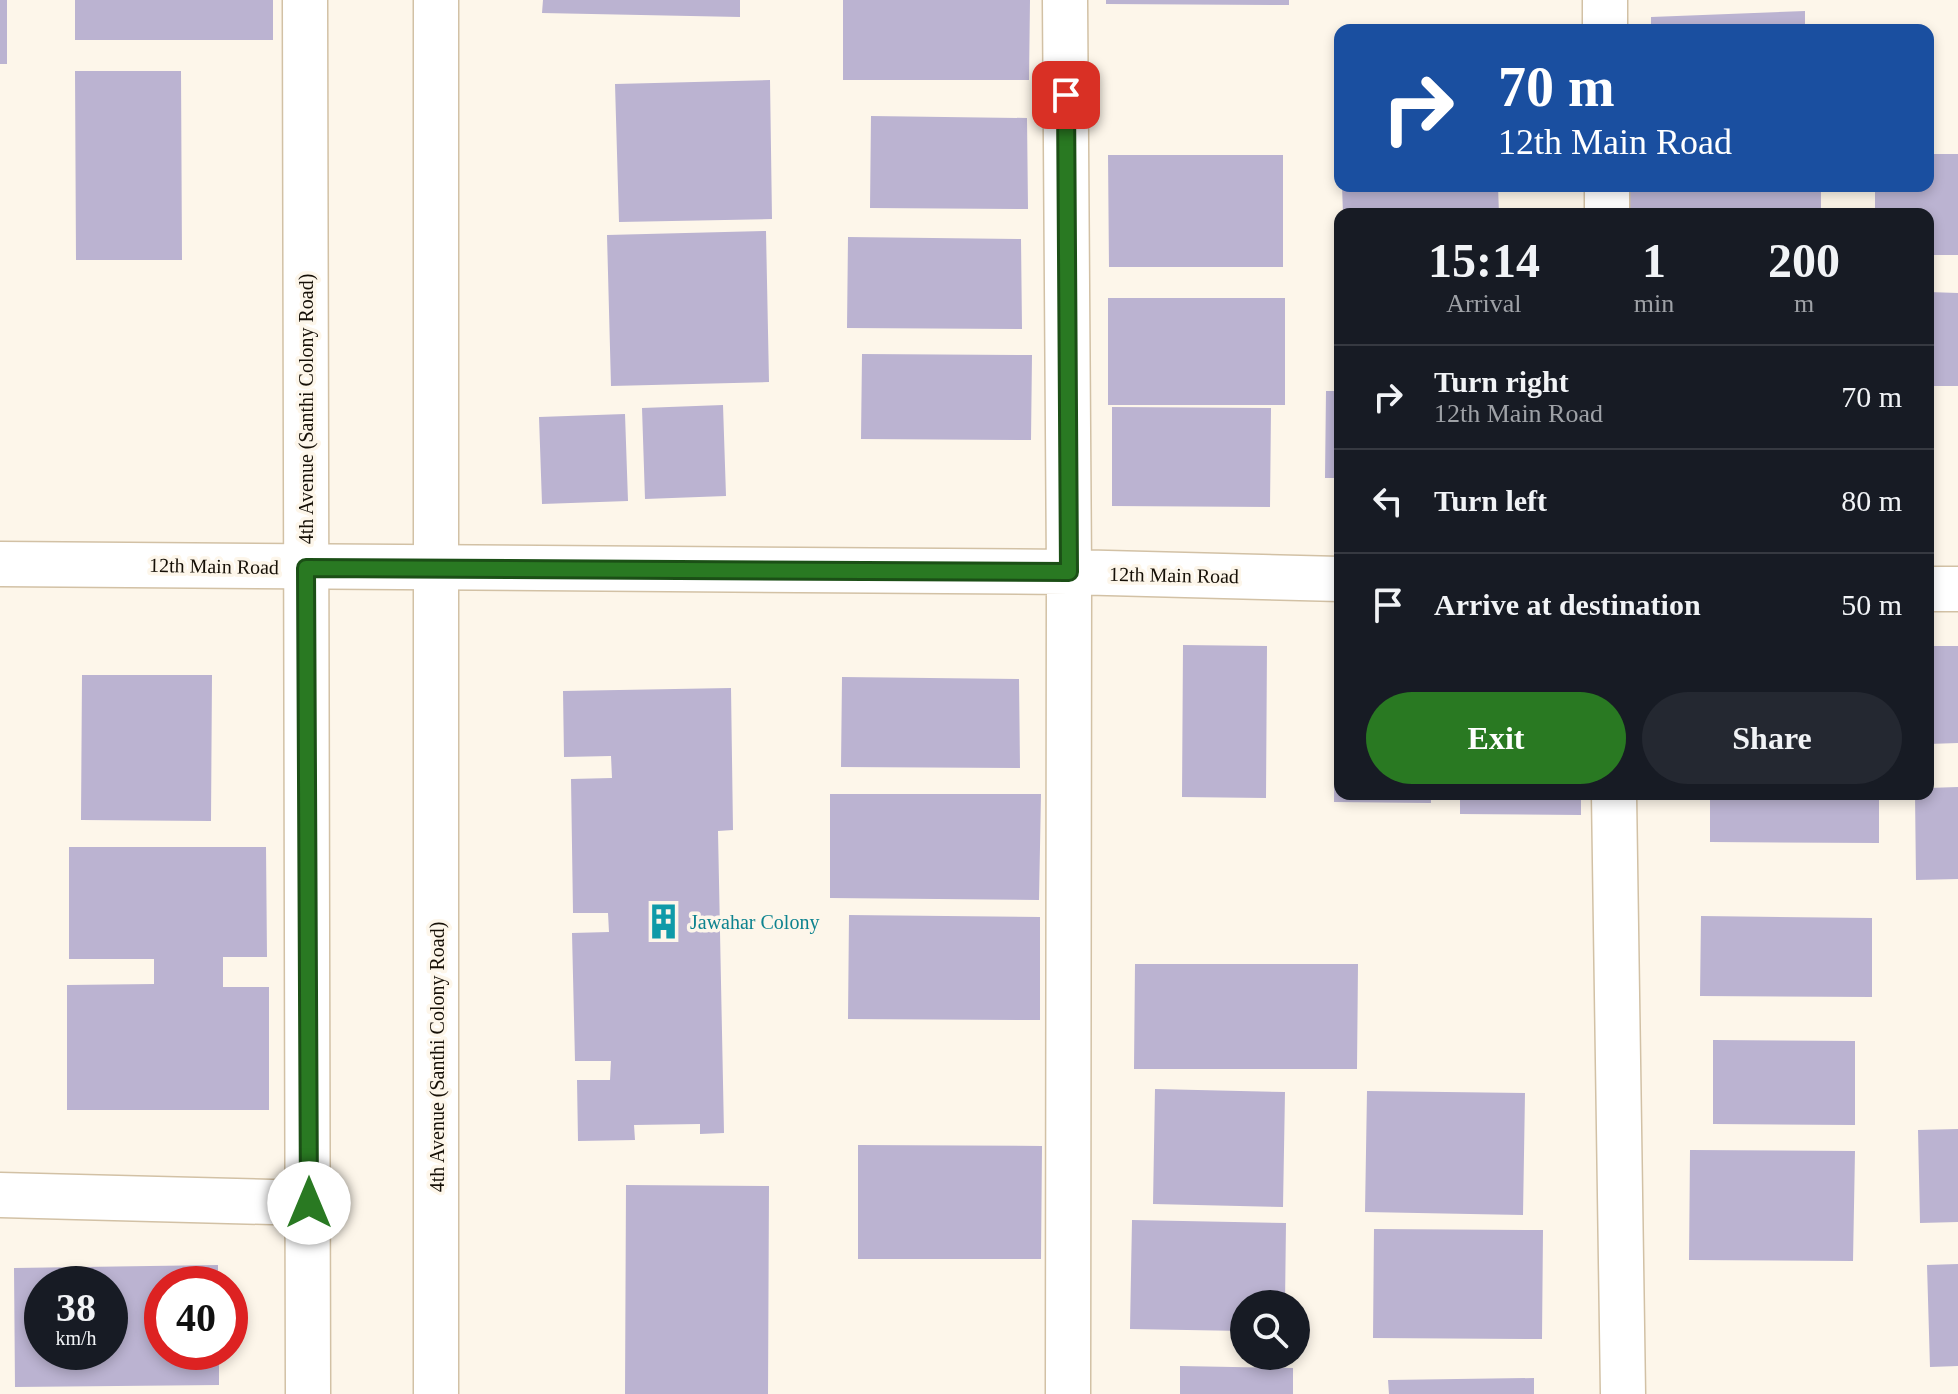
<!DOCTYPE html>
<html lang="en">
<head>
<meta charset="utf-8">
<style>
	:root { --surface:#171b24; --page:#242831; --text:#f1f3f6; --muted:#9ea1a6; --line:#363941; --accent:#297922 }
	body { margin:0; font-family:Georgia,serif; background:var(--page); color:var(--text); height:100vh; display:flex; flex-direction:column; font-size:30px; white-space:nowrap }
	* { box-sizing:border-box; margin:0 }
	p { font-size:26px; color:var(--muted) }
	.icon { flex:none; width:44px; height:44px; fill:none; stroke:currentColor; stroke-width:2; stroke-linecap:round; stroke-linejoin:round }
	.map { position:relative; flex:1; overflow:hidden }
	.sheet { position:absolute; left:1334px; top:208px; width:600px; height:592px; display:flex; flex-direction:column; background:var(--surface); border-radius:16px; box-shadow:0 4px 12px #0003 }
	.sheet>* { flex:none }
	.hud { position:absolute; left:1334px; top:24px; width:600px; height:168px; border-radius:16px; box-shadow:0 4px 12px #0003; background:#1a4fa0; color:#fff; overflow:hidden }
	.buttons { position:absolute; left:1230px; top:1290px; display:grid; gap:16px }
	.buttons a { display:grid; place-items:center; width:80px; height:80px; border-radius:50%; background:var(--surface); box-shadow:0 4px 12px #0003; font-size:40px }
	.speed { position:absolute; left:24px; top:1266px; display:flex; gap:16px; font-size:40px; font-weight:700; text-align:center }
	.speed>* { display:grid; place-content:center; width:104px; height:104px; border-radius:50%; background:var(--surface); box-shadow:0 4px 12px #0003; line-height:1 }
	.speed small { font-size:20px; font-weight:400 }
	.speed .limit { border:12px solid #d22; background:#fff; color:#111 }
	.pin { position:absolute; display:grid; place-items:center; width:68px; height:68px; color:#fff; margin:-34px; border-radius:16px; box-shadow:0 4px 12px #0006 }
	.me { position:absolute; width:88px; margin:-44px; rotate:0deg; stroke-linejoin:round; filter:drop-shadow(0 0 6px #0008) }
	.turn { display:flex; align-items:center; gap:28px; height:168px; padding:0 32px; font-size:36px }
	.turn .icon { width:104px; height:104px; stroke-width:2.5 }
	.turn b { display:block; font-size:56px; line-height:68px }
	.eta { display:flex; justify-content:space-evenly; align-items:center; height:136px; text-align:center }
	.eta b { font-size:48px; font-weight:700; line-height:56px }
	.action { display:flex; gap:16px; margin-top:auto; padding:16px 32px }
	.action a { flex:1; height:92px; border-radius:48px; background:var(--accent); color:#fff; font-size:32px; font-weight:700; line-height:92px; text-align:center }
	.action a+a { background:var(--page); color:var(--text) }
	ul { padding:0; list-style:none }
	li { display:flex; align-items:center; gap:24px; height:104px; padding:0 32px; border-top:2px solid var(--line) }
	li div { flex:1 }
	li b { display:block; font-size:30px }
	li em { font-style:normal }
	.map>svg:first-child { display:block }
	.building { fill:#bbb3d1; fill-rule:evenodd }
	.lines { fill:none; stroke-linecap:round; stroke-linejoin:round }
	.street-casing { stroke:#d2c1a5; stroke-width:47 }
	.secondary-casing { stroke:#d2c1a5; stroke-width:47 }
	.street { stroke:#fff; stroke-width:44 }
	.secondary { stroke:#fff; stroke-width:44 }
	.route-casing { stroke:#1b4f16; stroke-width:20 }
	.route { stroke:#297922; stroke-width:14 }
	.labels { text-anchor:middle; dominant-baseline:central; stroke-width:7; stroke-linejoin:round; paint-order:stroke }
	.street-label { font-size:20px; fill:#150f06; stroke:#fdf6ea }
	.culture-label { font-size:20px; fill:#0d838f; stroke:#fdf6ea; text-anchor:start }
</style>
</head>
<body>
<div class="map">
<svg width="1958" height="1394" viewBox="0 0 1958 1394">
	<rect width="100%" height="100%" fill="#fdf6ea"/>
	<path class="building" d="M 0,0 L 7,0 L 7,64 L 0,64 Z
		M 75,0 L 273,0 L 273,40 L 75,40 Z
		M 543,0 L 740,0 L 740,17 L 542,13 Z
		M 843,0 L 1030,0 L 1029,80 L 843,80 Z
		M 1106,0 L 1289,0 L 1289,5 L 1106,4 Z
		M 1805,11 L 1805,30 L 1651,30 L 1651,17 Z
		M 75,71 L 181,71 L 182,260 L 76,260 Z
		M 770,80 L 772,219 L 619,222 L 615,84 Z
		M 871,116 L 1027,118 L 1028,209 L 870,208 Z
		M 1928,154 L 1958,154 L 1958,255 L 1928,255 L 1928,214 L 1875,214 L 1875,186 L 1928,186 Z
		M 1108,155 L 1283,155 L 1283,267 L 1109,267 Z
		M 1342,186 L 1498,186 L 1499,214 L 1343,214 Z
		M 1625,186 L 1821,186 L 1821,214 L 1625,214 Z
		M 766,231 L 769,382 L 611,386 L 607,235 Z
		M 848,237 L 1021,239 L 1022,329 L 847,328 Z
		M 1928,292 L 1958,293 L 1958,386 L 1928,386 Z
		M 1108,298 L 1285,298 L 1285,405 L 1108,405 Z
		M 862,354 L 1032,355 L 1031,440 L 861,439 Z
		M 1326,391 L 1340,391 L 1340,478 L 1325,478 Z
		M 723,405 L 726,496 L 645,499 L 642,408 Z
		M 1112,407 L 1271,408 L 1270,507 L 1112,506 Z
		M 625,414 L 628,501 L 542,504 L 539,417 Z
		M 1335,640 L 1340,640 L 1340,794 L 1431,794 L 1431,803 L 1334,802 Z
		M 1183,645 L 1267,646 L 1266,798 L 1182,797 Z
		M 1928,646 L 1958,646 L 1958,743 L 1928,744 Z
		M 82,675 L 212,675 L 211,821 L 81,820 Z
		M 842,677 L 1019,679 L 1020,768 L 841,767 Z
		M 731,688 L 733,830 L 718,831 L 724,1133 L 700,1134 L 700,1124 L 634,1125 L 635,1140 L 578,1141 L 577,1080 L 610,1080 L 611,1061 L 575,1061 L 572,933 L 609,932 L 608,913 L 573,913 L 571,779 L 612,778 L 611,756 L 564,757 L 563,691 Z
		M 1958,787 L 1958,879 L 1916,880 L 1915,794 L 1928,794 L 1928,788 Z
		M 830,794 L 1041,794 L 1039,900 L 830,898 Z
		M 1460,794 L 1581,794 L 1581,815 L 1460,814 Z
		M 1710,794 L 1879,794 L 1879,843 L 1710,842 Z
		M 69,847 L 266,847 L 267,957 L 223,957 L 223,987 L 269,987 L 269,1110 L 67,1110 L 67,985 L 154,984 L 154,959 L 69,959 Z
		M 849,915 L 1040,917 L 1040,1020 L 848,1019 Z
		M 1701,916 L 1872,918 L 1872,997 L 1700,996 Z
		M 1135,964 L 1358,964 L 1357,1069 L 1134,1069 Z
		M 1713,1040 L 1855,1041 L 1855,1125 L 1713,1124 Z
		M 1155,1089 L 1285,1092 L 1283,1207 L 1153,1204 Z
		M 1367,1091 L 1525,1093 L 1523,1215 L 1365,1212 Z
		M 1958,1129 L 1958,1222 L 1920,1223 L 1918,1130 Z
		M 858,1145 L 1042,1146 L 1041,1259 L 858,1259 Z
		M 1690,1150 L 1855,1151 L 1853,1261 L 1689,1260 Z
		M 626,1185 L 769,1186 L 768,1394 L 625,1394 Z
		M 1132,1220 L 1286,1223 L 1285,1304 L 1244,1304 L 1244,1331 L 1130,1329 Z
		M 1374,1229 L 1543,1230 L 1542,1339 L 1373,1338 Z
		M 1958,1264 L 1958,1366 L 1930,1367 L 1927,1265 Z
		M 218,1265 L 218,1284 L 162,1284 L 162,1352 L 219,1352 L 219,1385 L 15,1387 L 14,1268 ZM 42,1284 L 110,1284 L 110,1352 L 42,1352 Z
		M 1180,1366 L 1293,1368 L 1293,1394 L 1180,1394 Z
		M 1534,1378 L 1534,1394 L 1389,1394 L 1388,1380 Z"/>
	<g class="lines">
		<defs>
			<path id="street" d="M 1065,0 L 1069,572 L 1068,1394
				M 1605,0 L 1605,30
				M 1607,186 L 1607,214
				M 0,564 L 1069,572 L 1340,579
				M 1928,589 L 1958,589
				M 1614,794 L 1623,1394
				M 0,1195 L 309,1203"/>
			<path id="secondary" d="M 305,0 L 308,1394
				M 436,0 L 436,1394"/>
		</defs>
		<use href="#street" class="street-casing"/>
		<use href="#secondary" class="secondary-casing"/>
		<use href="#street" class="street"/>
		<use href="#secondary" class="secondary"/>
	</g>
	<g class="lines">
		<defs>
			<path id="route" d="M 309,1203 L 306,568 L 1069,572 L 1066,95"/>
		</defs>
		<use href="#route" class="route-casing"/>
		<use href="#route" class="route"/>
	</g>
	<defs>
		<symbol id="building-bare" viewBox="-9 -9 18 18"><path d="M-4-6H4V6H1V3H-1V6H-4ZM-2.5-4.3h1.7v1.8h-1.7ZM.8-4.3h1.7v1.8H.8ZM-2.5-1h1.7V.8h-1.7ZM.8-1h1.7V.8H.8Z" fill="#0f9aa8" stroke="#fdf6ea" stroke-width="2.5" paint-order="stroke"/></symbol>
	</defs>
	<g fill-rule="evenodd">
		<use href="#building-bare" x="638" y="896" width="51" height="51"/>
	</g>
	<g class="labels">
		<g class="street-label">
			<text transform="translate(306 409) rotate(-90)">4th Avenue (Santhi Colony Road)</text>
			<text transform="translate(214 566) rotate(1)">12th Main Road</text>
			<text transform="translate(1174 575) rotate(1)">12th Main Road</text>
			<text transform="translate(437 1057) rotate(-90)">4th Avenue (Santhi Colony Road)</text>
		</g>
		<g class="culture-label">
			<text x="690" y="922">Jawahar Colony</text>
		</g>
	</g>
</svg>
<div class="buttons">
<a><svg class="icon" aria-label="search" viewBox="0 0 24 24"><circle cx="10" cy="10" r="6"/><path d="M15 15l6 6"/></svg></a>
</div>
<div class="speed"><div>38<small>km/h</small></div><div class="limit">40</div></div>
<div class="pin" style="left:1066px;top:95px;background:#d93025"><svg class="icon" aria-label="arrive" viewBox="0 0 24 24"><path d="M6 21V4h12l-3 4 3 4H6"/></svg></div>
<svg class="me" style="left:309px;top:1203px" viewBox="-20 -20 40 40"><circle r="19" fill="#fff"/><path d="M0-13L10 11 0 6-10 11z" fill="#297922"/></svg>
<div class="hud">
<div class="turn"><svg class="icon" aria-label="right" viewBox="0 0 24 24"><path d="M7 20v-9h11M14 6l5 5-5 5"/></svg><div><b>70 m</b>12th Main Road</div></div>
</div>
<section class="sheet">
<div class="eta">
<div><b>15:14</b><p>Arrival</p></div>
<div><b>1</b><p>min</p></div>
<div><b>200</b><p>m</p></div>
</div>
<ul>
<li><svg class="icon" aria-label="right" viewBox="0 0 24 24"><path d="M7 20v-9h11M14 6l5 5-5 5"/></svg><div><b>Turn right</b><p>12th Main Road</p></div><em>70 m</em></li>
<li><svg class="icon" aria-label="left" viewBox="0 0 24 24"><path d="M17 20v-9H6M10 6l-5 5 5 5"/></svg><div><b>Turn left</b></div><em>80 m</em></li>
<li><svg class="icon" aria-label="arrive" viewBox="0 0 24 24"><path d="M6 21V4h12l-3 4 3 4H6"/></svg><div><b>Arrive at destination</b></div><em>50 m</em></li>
</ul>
<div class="action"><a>Exit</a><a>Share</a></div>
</section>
</div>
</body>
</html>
